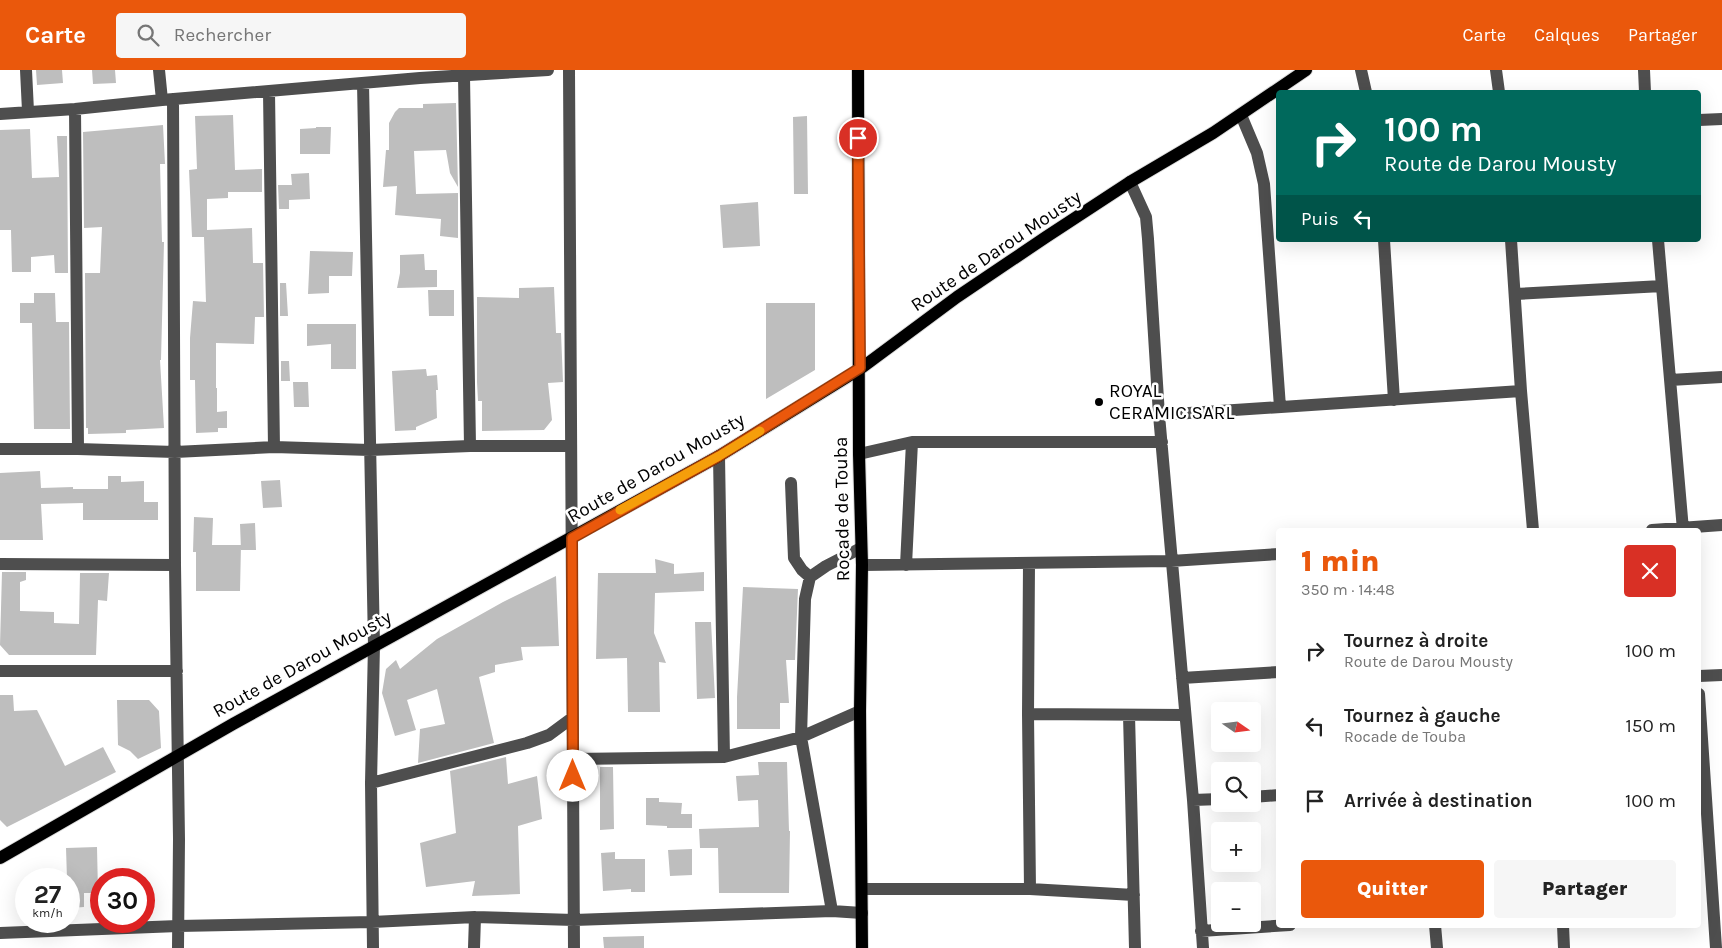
<!DOCTYPE html>
<html lang="fr">
<head>
<meta charset="utf-8">
<style>
	:root { --surface:#fff; --page:#f6f6f6; --text:#222; --muted:#767676; --accent:#ea580c }
	body { margin:0; font-family:Karla,sans-serif; background:var(--page); color:var(--text); height:100vh; display:flex; flex-direction:column; font-size:19px; white-space:nowrap }
	* { box-sizing:border-box; margin:0 }
	p { font-size:16px; color:var(--muted) }
	.icon { flex:none; width:28px; height:28px; fill:none; stroke:currentColor; stroke-width:2; stroke-linecap:round; stroke-linejoin:round }
	.map { position:relative; flex:1; overflow:hidden }
	.sheet { position:absolute; left:1276px; top:458px; width:425px; height:400px; display:flex; flex-direction:column; background:var(--surface); border-radius:5px; box-shadow:0 5px 20px #0002 }
	.sheet>* { flex:none }
	.hud { position:absolute; left:1276px; top:20px; width:425px; height:152px; border-radius:5px; box-shadow:0 5px 20px #0002; background:#00695c; color:#fff; overflow:hidden }
	.needle { width:32px; rotate:104deg }
	.buttons { position:absolute; left:1211px; top:632px; display:grid; gap:10px }
	.buttons a { display:grid; place-items:center; width:50px; height:50px; border-radius:5px; background:var(--surface); box-shadow:0 5px 20px #0002; font-size:25px }
	.speed { position:absolute; left:15px; top:798px; display:flex; gap:10px; font-size:25px; font-weight:700; text-align:center }
	.speed>* { display:grid; place-content:center; width:65px; height:65px; border-radius:50%; background:var(--surface); box-shadow:0 5px 20px #0002; line-height:1 }
	.speed small { font-size:12px; font-weight:400 }
	.speed .limit { border:8px solid #d22; background:#fff; color:#111 }
	.pin { position:absolute; display:grid; place-items:center; width:42px; height:42px; color:#fff; margin:-21px; border:2px solid #fff; border-radius:50%; box-shadow:0 1px 5px #0007 }
	.me { position:absolute; width:55px; margin:-28px; rotate:0deg; stroke-linejoin:round; filter:drop-shadow(0 0 4px #0008) }
	.turn { display:flex; align-items:center; gap:18px; height:105px; padding:0 25px; font-size:22px }
	.turn .icon { width:65px; height:65px; stroke-width:2.5 }
	.turn b { display:block; font-size:35px; line-height:42px }
	.then { display:flex; align-items:center; height:48px; padding:0 25px; background:#0003; gap:10px; font-size:19px }
	.round { display:grid; place-items:center; flex:none; width:52px; height:52px; border-radius:5px; background:var(--page) }
	.summary { display:flex; align-items:center; justify-content:space-between; height:85px; padding:0 25px }
	h1 { font-size:30px; font-weight:800; line-height:38px; color:var(--accent) }
	.primary-button { display:flex; gap:10px; margin-top:auto; padding:10px 25px }
	.primary-button a { flex:1; height:58px; border-radius:5px; background:var(--accent); color:#fff; font-size:20px; font-weight:800; line-height:58px; text-align:center }
	.primary-button a+a { background:var(--page); color:var(--text) }
	ul { padding:0; list-style:none }
	li { display:flex; align-items:center; gap:15px; height:75px; padding:0 25px }
	li div { flex:1 }
	li b { display:block; font-size:19px }
	li em { font-style:normal }
	header { display:flex; align-items:center; gap:30px; box-sizing:border-box; height:70px; padding:0 25px; background:var(--accent); color:#fff }
	header strong { font-size:24px }
	nav { display:flex; gap:28px; margin-inline-start:auto; font-size:18px }
	.search { width:350px; height:45px; background:var(--page); display:flex; align-items:center; gap:12px; box-sizing:border-box; padding:0 18px; border-radius:5px; color:var(--muted); font-size:19px }
	.map>svg:first-child { display:block }
	.building { fill:#bebebe }
	.lines { fill:none; stroke-linecap:round; stroke-linejoin:round }
	.major-casing { stroke:#dbdbdb; stroke-width:14 }
	.minor { stroke:#4e4e4e; stroke-width:12 }
	.major { stroke:#000; stroke-width:12 }
	.route-casing { stroke:#983908; stroke-width:12 }
	.route { stroke:#ea580c; stroke-width:9 }
	.slow { stroke:#f59e0b; stroke-width:9 }
	.poi-dot { fill:#000; stroke:#fff; stroke-width:2 }
	.labels { text-anchor:middle; dominant-baseline:central; stroke-width:5; stroke-linejoin:round; paint-order:stroke }
	.street-label { font-size:19px; fill:#000; stroke:#fff }
	.poi-label { font-size:19px; fill:#000; stroke:#fff; text-anchor:start }
</style>
</head>
<body>
<header>
<strong>Carte</strong>
<div class="search"><svg class="icon" aria-label="search" viewBox="0 0 24 24"><circle cx="10" cy="10" r="6"/><path d="M15 15l6 6"/></svg>Rechercher</div>
<nav><a>Carte</a><a>Calques</a><a>Partager</a></nav>
</header>
<div class="map">
<svg width="1722" height="878" viewBox="0 0 1722 878">
	<rect width="100%" height="100%" fill="#fff"/>
	<path class="building" d="M 36,0 L 62,0 L 63,13 L 37,15 Z
		M 92,0 L 115,0 L 116,13 L 93,14 Z
		M 456,33 L 458,117 L 450,103 L 446,80 L 414,81 L 416,124 L 458,123 L 458,168 L 440,166 L 441,149 L 395,145 L 397,116 L 383,117 L 386,80 L 389,80 L 389,53 L 395,42 L 399,38 L 423,38 L 423,34 Z
		M 233,45 L 235,100 L 262,99 L 262,122 L 228,122 L 228,128 L 207,129 L 207,160 L 252,158 L 253,193 L 263,193 L 264,247 L 255,247 L 254,274 L 216,273 L 216,318 L 217,318 L 217,342 L 227,341 L 227,358 L 218,358 L 218,362 L 196,363 L 195,310 L 190,310 L 190,268 L 193,231 L 206,232 L 204,167 L 192,167 L 189,100 L 197,99 L 195,46 Z
		M 807,46 L 808,124 L 794,124 L 793,47 Z
		M 163,55 L 165,94 L 160,94 L 162,172 L 164,172 L 161,290 L 160,290 L 164,358 L 126,360 L 126,363 L 88,364 L 88,358 L 86,358 L 85,203 L 100,203 L 102,157 L 84,158 L 83,62 Z
		M 316,57 L 331,57 L 330,84 L 300,84 L 300,59 L 316,58 Z
		M 30,59 L 32,108 L 59,107 L 57,66 L 67,66 L 68,203 L 55,203 L 54,185 L 31,187 L 31,202 L 12,202 L 11,160 L 0,160 L 0,60 Z
		M 309,103 L 310,129 L 289,130 L 289,139 L 279,139 L 278,115 L 292,115 L 291,104 Z
		M 758,132 L 760,176 L 723,178 L 720,135 Z
		M 310,181 L 353,182 L 352,206 L 329,206 L 329,223 L 308,224 Z
		M 424,184 L 425,200 L 437,200 L 437,217 L 397,218 L 400,203 L 400,185 Z
		M 280,213 L 286,213 L 288,246 L 280,246 Z
		M 554,217 L 556,263 L 561,263 L 563,312 L 548,313 L 552,350 L 544,360 L 482,361 L 482,331 L 478,331 L 477,312 L 477,227 L 519,228 L 519,218 Z
		M 428,220 L 454,220 L 454,246 L 429,246 Z
		M 34,223 L 55,223 L 56,252 L 69,252 L 70,359 L 34,359 L 32,253 L 20,253 L 20,233 L 34,233 Z
		M 766,233 L 815,233 L 815,300 L 766,329 Z
		M 307,254 L 356,254 L 356,299 L 331,299 L 331,274 L 307,276 Z
		M 281,291 L 289,291 L 290,311 L 281,311 Z
		M 426,299 L 427,306 L 437,305 L 438,320 L 436,320 L 437,348 L 416,357 L 416,360 L 395,361 L 392,301 Z
		M 293,312 L 308,312 L 309,337 L 294,337 Z
		M 40,401 L 41,418 L 73,417 L 73,419 L 108,419 L 108,406 L 121,406 L 121,412 L 144,411 L 144,432 L 158,432 L 158,450 L 83,450 L 83,433 L 41,434 L 43,470 L 0,470 L 0,403 Z
		M 280,410 L 282,437 L 263,438 L 261,411 Z
		M 194,447 L 213,448 L 212,475 L 241,475 L 240,521 L 196,521 L 196,482 L 193,482 Z
		M 255,453 L 256,480 L 241,480 L 240,454 Z
		M 655,489 L 674,494 L 674,504 L 704,502 L 704,521 L 655,523 L 654,563 L 666,593 L 659,592 L 660,642 L 628,642 L 627,588 L 596,589 L 598,503 L 656,503 Z
		M 2,502 L 26,502 L 26,510 L 20,512 L 20,541 L 54,542 L 54,553 L 79,554 L 80,503 L 109,503 L 107,531 L 98,530 L 96,585 L 9,585 L 0,575 Z
		M 556,506 L 559,576 L 521,577 L 523,590 L 495,595 L 495,602 L 479,607 L 494,673 L 418,693 L 420,659 L 445,654 L 437,619 L 407,630 L 416,660 L 395,666 L 382,623 L 386,599 L 396,590 L 400,599 L 437,569 L 503,532 Z
		M 743,517 L 798,519 L 795,590 L 786,590 L 789,633 L 780,633 L 780,659 L 737,659 L 737,627 Z
		M 695,552 L 711,552 L 715,628 L 697,629 Z
		M 0,625 L 13,625 L 14,641 L 37,640 L 65,696 L 103,677 L 116,702 L 7,757 L 0,750 Z
		M 117,630 L 149,630 L 159,641 L 161,678 L 138,689 L 130,681 L 118,675 Z
		M 506,687 L 508,714 L 537,706 L 542,749 L 518,756 L 520,824 L 472,826 L 475,811 L 426,817 L 420,773 L 456,763 L 450,701 Z
		M 758,692 L 787,692 L 789,761 L 790,761 L 789,823 L 719,823 L 718,778 L 700,778 L 699,759 L 759,757 L 758,730 L 738,731 L 736,706 L 759,705 Z
		M 600,697 L 613,697 L 614,759 L 600,760 Z
		M 646,728 L 659,728 L 659,732 L 682,733 L 681,744 L 692,744 L 692,758 L 667,758 L 667,756 L 646,755 Z
		M 97,777 L 98,823 L 84,823 L 84,837 L 69,838 L 69,809 L 67,809 L 66,778 Z
		M 692,779 L 692,805 L 670,806 L 668,780 Z
		M 615,782 L 615,789 L 645,789 L 645,822 L 631,822 L 631,819 L 603,821 L 601,783 Z
		M 644,866 L 644,878 L 604,878 L 603,867 Z"/>
	<g class="lines">
		<defs>
			<path id="major" d="M 858,0 L 859,384 L 862,495 L 860,641 L 862,878
				M 0,788 L 233,654 L 719,386 L 860,299 L 957,227 L 1046,167 L 1130,112 L 1213,63 L 1306,0"/>
		</defs>
		<use href="#major" class="major-casing"/>
		<path class="minor" d="M 26,0 L 28,41
			M 159,0 L 162,30
			M 569,0 L 574,878
			M 1361,0 L 1366,22
			M 1496,0 L 1499,22
			M 1644,0 L 1645,22
			M 464,6 L 470,376
			M 363,13 L 374,575 L 371,713 L 373,878
			M 269,22 L 274,377
			M 173,29 L 175,495 L 179,769 L 178,878
			M 75,39 L 78,379
			M 0,44 L 75,39 L 162,30 L 420,8 L 548,0
			M 1241,45 L 1257,83 L 1264,114 L 1280,337
			M 1699,50 L 1722,49
			M 1130,112 L 1146,147 L 1148,169 L 1159,345 L 1193,730 L 1203,878
			M 1384,170 L 1394,330
			M 1511,170 L 1521,321 L 1533,460
			M 1658,170 L 1683,460
			M 1515,224 L 1662,216
			M 1670,310 L 1722,307
			M 1159,345 L 1521,321
			M 0,379 L 78,379 L 175,382 L 274,377 L 370,380 L 470,376 L 571,376
			M 859,384 L 912,372 L 1162,372
			M 719,386 L 724,687
			M 791,413 L 794,488 L 802,500 L 810,507
			M 1652,460 L 1722,455
			M 1029,493 L 1028,644 L 1030,819
			M 0,494 L 175,495
			M 862,495 L 1171,491 L 1279,484
			M 906,495 L 912,372
			M 0,601 L 177,601
			M 1699,606 L 1722,605
			M 1182,608 L 1279,602
			M 1699,624 L 1716,878
			M 1028,644 L 1185,645
			M 1129,645 L 1135,878
			M 573,689 L 724,687 L 801,667 L 860,641
			M 371,713 L 527,673 L 549,665 L 572,648
			M 1252,727 L 1279,725
			M 1193,730 L 1220,729
			M 862,819 L 1030,819 L 1134,825
			M 832,841 L 801,667 L 805,529 L 810,507 L 826,496 L 861,478
			M 1435,855 L 1437,878
			M 1563,855 L 1564,878
			M 1201,861 L 1290,855
			M 0,863 L 178,856 L 372,852 L 475,847 L 574,850 L 832,841 L 862,843
			M 474,878 L 475,847"/>
		<use href="#major" class="major"/>
	</g>
	<g class="lines">
		<defs>
			<path id="route" d="M 573,706 L 572,468 L 719,386 L 860,298 L 858,68"/>
		</defs>
		<use href="#route" class="route-casing"/>
		<use href="#route" class="route"/>
		<path class="slow" d="M 620,440 L 719,386 L 760,361"/>
	</g>
	<circle class="poi-dot" cx="1099" cy="332" r="5"/>
	<g class="labels">
		<g class="street-label">
			<text transform="translate(996 181) rotate(-34)">Route de Darou Mousty</text>
			<text transform="translate(656 398) rotate(-30)">Route de Darou Mousty</text>
			<text transform="translate(842 439) rotate(-91)">Rocade de Touba</text>
			<text transform="translate(302 594) rotate(-29)">Route de Darou Mousty</text>
		</g>
		<g class="poi-label">
			<text x="1109" y="321">ROYAL<tspan x="1109" dy="22">CERAMIC SARL</tspan></text>
		</g>
	</g>
</svg>
<div class="buttons">
<a><svg class="needle" viewBox="-14 -14 28 28"><path d="M0-13l5 13h-10z" fill="#e53935"/><path d="M0 13l5-13h-10z" fill="#767676"/></svg></a>
<a><svg class="icon" aria-label="search" viewBox="0 0 24 24"><circle cx="10" cy="10" r="6"/><path d="M15 15l6 6"/></svg></a>
<a>+</a>
<a>−</a>
</div>
<div class="speed"><div>27<small>km/h</small></div><div class="limit">30</div></div>
<div class="pin" style="left:858px;top:68px;background:#d93025"><svg class="icon" aria-label="arrive" viewBox="0 0 24 24"><path d="M6 21V4h12l-3 4 3 4H6"/></svg></div>
<svg class="me" style="left:573px;top:706px" viewBox="-20 -20 40 40"><circle r="19" fill="#fff"/><path d="M0-13L10 11 0 6-10 11z" fill="#ea580c"/></svg>
<div class="hud">
<div class="turn"><svg class="icon" aria-label="right" viewBox="0 0 24 24"><path d="M7 20v-9h11M14 6l5 5-5 5"/></svg><div><b>100 m</b>Route de Darou Mousty</div></div>
<div class="then">Puis<svg class="icon" aria-label="left" viewBox="0 0 24 24"><path d="M17 20v-9H6M10 6l-5 5 5 5"/></svg></div>
</div>
<section class="sheet">
<div class="summary"><div><h1>1 min</h1><p>350 m · 14:48</p></div><a class="round" style="background:#d93025;color:#fff"><svg class="icon" aria-label="close" viewBox="0 0 24 24"><path d="M6 6l12 12M18 6L6 18"/></svg></a></div>
<ul>
<li><svg class="icon" aria-label="right" viewBox="0 0 24 24"><path d="M7 20v-9h11M14 6l5 5-5 5"/></svg><div><b>Tournez à droite</b><p>Route de Darou Mousty</p></div><em>100 m</em></li>
<li><svg class="icon" aria-label="left" viewBox="0 0 24 24"><path d="M17 20v-9H6M10 6l-5 5 5 5"/></svg><div><b>Tournez à gauche</b><p>Rocade de Touba</p></div><em>150 m</em></li>
<li><svg class="icon" aria-label="arrive" viewBox="0 0 24 24"><path d="M6 21V4h12l-3 4 3 4H6"/></svg><div><b>Arrivée à destination</b></div><em>100 m</em></li>
</ul>
<div class="primary-button"><a>Quitter</a><a>Partager</a></div>
</section>
</div>
</body>
</html>
